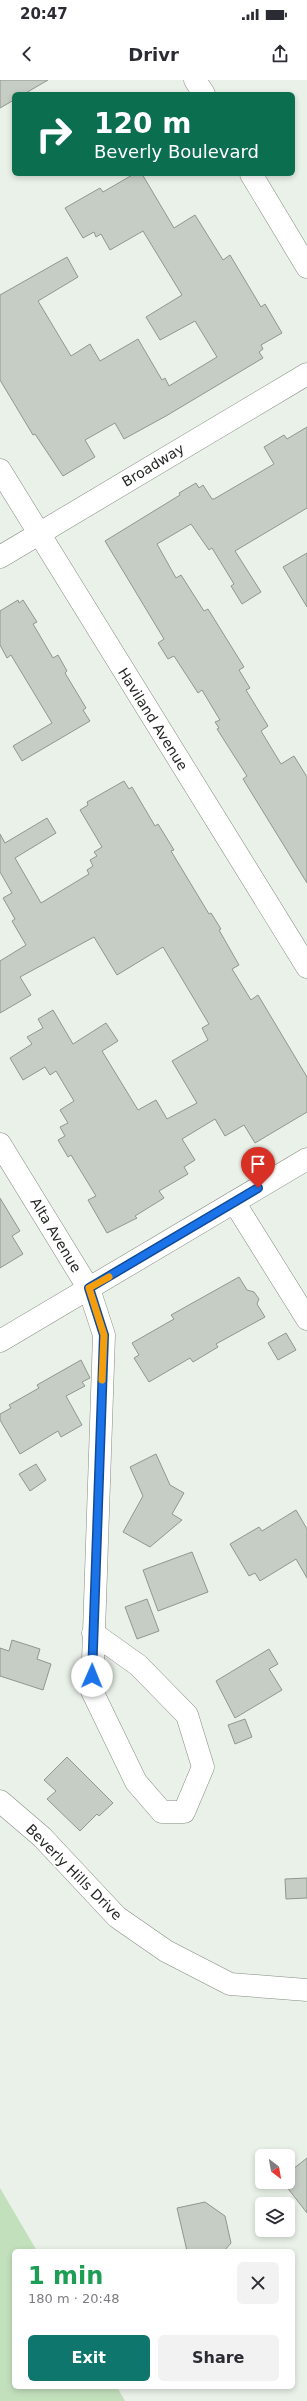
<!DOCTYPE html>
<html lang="en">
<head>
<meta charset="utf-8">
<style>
	:root { --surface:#fff; --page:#f2f2f3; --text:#2b2b33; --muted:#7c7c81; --accent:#0f766e }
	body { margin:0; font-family:"DejaVu Sans",sans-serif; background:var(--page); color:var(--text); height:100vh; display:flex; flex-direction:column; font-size:15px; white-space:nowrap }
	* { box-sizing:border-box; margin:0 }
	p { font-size:13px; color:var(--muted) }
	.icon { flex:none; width:22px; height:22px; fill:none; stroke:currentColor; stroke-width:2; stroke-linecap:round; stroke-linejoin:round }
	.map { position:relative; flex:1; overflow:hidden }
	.sheet { position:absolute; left:12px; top:2169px; width:283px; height:140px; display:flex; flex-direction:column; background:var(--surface); border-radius:6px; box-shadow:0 2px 6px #0003 }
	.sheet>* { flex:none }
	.top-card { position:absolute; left:12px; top:12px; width:283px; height:84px; border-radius:6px; box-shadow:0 2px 6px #0003; background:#0b6e4f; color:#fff; overflow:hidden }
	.needle { width:26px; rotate:149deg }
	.controls { position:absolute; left:255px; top:2069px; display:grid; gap:8px }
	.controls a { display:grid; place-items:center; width:40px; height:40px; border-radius:6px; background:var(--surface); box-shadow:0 2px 6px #0003; font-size:20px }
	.pin { position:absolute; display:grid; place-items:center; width:34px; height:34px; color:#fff; margin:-41px -17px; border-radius:50% 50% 50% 0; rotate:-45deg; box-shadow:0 0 4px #0007 }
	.pin .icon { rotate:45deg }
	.me { position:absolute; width:44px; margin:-22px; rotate:1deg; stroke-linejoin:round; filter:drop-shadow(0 0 3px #0008) }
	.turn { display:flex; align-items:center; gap:14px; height:84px; padding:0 16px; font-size:18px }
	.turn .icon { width:52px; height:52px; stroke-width:2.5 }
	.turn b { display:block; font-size:28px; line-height:34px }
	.round { display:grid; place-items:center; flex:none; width:42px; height:42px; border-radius:6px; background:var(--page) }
	.summary { display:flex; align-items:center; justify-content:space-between; height:68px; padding:0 16px }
	h1 { font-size:24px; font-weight:700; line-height:30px; color:#1e9e55 }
	.cta { display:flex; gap:8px; margin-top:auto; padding:8px 16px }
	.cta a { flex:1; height:46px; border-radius:6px; background:var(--accent); color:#fff; font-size:16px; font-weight:700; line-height:46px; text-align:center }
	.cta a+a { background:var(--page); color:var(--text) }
	.status { display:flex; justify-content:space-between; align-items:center; height:28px; padding:0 20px; background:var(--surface); direction:ltr }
	.status svg { height:11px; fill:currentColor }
	header { display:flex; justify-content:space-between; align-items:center; height:52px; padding:0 16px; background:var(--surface); font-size:18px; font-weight:700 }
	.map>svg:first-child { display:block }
	.green { fill:#c3e0bd }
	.building { fill:#c6cdc4; stroke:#90978e }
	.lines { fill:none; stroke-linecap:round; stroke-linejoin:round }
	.minor-casing { stroke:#868d84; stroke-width:23 }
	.minor { stroke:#fff; stroke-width:22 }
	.route-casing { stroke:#114b97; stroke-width:10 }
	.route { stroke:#1a73e8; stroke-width:7 }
	.slow { stroke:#f59e0b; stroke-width:7 }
	.labels { text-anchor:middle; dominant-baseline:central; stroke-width:4; stroke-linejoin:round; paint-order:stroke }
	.street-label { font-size:14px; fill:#1f221e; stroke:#fff }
</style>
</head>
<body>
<div class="status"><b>20:47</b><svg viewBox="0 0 49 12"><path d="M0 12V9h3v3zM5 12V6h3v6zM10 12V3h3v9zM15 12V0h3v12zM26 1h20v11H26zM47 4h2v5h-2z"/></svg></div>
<header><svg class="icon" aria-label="back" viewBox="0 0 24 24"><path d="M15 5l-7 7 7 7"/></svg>Drivr<svg class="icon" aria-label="share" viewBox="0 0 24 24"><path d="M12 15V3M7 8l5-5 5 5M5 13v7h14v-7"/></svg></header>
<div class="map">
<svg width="307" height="2321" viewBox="0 0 307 2321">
	<rect width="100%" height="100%" fill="#e9f1e8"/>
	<path class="green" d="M 0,2108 L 37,2171 L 14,2171 L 14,2307 L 117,2307 L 125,2321 L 0,2321 Z"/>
	<path class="building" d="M 0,0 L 48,0 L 24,14 L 14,14 L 14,20 L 0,28 Z
		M 134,94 L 142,94 L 174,148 L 195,135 L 223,180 L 230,175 L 261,227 L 265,224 L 282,253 L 261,265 L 263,269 L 259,272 L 263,278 L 166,336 L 124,359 L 115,343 L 85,360 L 95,377 L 63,396 L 35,354 L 33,355 L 0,300 L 0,215 L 67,177 L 78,197 L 38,221 L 71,276 L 90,264 L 100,281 L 138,259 L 162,300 L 165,298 L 169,306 L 217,277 L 195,241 L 160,260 L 146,237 L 182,215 L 143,151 L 110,170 L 101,154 L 96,157 L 94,152 L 83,158 L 65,128 L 100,108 L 103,112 Z
		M 307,347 L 307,428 L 235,471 L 261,512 L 242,524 L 231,506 L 234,504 L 212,468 L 209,470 L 191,444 L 157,464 L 176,498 L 181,495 L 204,531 L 208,529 L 244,587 L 239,590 L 250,608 L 246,610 L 268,646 L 261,651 L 281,684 L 294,676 L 307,697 L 307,803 L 243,699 L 247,696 L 217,649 L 219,648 L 215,642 L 220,640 L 202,610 L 198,613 L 174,576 L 168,579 L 158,563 L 164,559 L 105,461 L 180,415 L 179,413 L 196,403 L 199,408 L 203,405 L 212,419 L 214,419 L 274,384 L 264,367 L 284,355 L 287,359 Z
		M 307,473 L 307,527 L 283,487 Z
		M 18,520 L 19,523 L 23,520 L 37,542 L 33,544 L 53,578 L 58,575 L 67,591 L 65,593 L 86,628 L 83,630 L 90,641 L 22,681 L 13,666 L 52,643 L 11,575 L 7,578 L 0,565 L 0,531 Z
		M 124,701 L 129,709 L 132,707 L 155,746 L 158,744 L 174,770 L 171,771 L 209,834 L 211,833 L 221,849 L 219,850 L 239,885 L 232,889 L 251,920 L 258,915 L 307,997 L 307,1032 L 255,1063 L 244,1045 L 225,1056 L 215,1039 L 182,1059 L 195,1080 L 184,1087 L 188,1094 L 159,1111 L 164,1118 L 135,1136 L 137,1138 L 107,1153 L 88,1120 L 96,1116 L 71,1075 L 68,1077 L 58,1060 L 65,1056 L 60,1047 L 68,1043 L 60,1030 L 74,1021 L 56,991 L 50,995 L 45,987 L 23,1000 L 10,978 L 32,964 L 27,957 L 43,948 L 38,939 L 53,930 L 73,964 L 106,943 L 118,961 L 102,971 L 138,1030 L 156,1020 L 167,1039 L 197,1023 L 172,981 L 208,960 L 202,948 L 209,944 L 163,867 L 117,895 L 94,857 L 20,897 L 31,915 L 0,933 L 0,881 L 26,865 L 12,841 L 15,839 L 3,818 L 12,813 L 0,792 L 0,754 L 5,763 L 47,738 L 56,753 L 15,778 L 41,823 L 89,794 L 87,790 L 93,786 L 90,780 L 97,776 L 94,772 L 102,767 L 80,730 L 88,725 L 87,722 Z
		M 0,1118 L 20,1151 L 12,1156 L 23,1174 L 0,1188 Z
		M 239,1197 L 247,1210 L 254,1212 L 259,1219 L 257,1224 L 265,1237 L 216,1264 L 218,1267 L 193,1282 L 190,1278 L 149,1302 L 134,1278 L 139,1275 L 132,1263 L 174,1239 L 171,1235 Z
		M 286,1253 L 296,1270 L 278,1280 L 268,1263 Z
		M 81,1280 L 90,1298 L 82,1302 L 85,1306 L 66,1316 L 82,1345 L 61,1357 L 58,1351 L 20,1374 L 0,1340 L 0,1334 L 11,1328 L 9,1325 L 39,1308 L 37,1305 Z
		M 156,1374 L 170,1405 L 184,1413 L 172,1434 L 182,1440 L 150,1467 L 123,1452 L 143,1416 L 130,1387 Z
		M 36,1384 L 46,1400 L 30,1411 L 19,1394 Z
		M 296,1430 L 307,1449 L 307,1498 L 296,1479 L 260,1501 L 255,1493 L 249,1496 L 230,1464 L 259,1447 L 262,1451 Z
		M 192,1472 L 208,1512 L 158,1531 L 143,1490 Z
		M 147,1519 L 159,1551 L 137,1559 L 125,1527 Z
		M 12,1560 L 40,1569 L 37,1579 L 51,1584 L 43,1610 L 0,1596 L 0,1568 L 9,1571 Z
		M 269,1569 L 278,1584 L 269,1589 L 282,1610 L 235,1638 L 216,1601 Z
		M 245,1639 L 252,1657 L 235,1664 L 228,1645 Z
		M 67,1677 L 113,1723 L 99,1736 L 97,1734 L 80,1751 L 47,1719 L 56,1711 L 44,1700 Z
		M 307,1798 L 307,1818 L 286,1819 L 285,1799 Z
		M 307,2078 L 307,2133 L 286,2106 L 288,2105 L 288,2093 Z
		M 205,2122 L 225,2136 L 231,2163 L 224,2171 L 187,2171 L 177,2128 Z"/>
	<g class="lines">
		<defs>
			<path id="minor" d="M 195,0 L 204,14
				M 251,94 L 307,187
				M 0,390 L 307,887
				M 0,477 L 307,294
				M 0,1064 L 89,1209 L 104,1255 L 92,1611 L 136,1702 L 162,1732 L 184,1732 L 203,1687 L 187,1635 L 138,1585 L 93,1553
				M 234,1122 L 307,1239
				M 0,1261 L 307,1079
				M 0,1721 L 42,1757 L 117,1837 L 166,1871 L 230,1904 L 307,1910"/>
		</defs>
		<use href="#minor" class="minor-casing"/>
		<use href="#minor" class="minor"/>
	</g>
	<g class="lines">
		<defs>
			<path id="route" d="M 92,1596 L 104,1255 L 89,1208 L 258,1108"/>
		</defs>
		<use href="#route" class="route-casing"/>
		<use href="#route" class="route"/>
		<path class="slow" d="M 102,1300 L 104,1255 L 89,1208 L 109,1197"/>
	</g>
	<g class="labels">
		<g class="street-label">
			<text transform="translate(153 385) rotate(-31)">Broadway</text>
			<text transform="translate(153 639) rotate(58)">Haviland Avenue</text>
			<text transform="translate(56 1155) rotate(59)">Alta Avenue</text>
			<text transform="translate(74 1792) rotate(45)">Beverly Hills Drive</text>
		</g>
	</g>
</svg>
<div class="controls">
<a><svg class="needle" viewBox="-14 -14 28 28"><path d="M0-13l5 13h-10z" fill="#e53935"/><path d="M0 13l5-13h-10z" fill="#7c7c81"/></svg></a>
<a><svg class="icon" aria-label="layers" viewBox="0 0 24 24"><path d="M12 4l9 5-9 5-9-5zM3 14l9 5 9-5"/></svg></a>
</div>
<div class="pin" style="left:258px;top:1108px;background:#d93025"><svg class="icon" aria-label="arrive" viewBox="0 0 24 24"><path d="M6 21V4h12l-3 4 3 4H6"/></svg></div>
<svg class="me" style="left:92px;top:1596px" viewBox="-20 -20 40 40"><circle r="19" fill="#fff"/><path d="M0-13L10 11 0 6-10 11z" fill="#1a73e8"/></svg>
<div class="top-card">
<div class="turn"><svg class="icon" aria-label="right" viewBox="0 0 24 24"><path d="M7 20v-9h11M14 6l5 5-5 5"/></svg><div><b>120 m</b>Beverly Boulevard</div></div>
</div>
<section class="sheet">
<div class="summary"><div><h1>1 min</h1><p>180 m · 20:48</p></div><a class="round"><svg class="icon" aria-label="close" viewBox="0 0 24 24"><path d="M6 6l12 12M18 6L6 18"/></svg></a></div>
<div class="cta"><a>Exit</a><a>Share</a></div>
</section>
</div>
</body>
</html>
